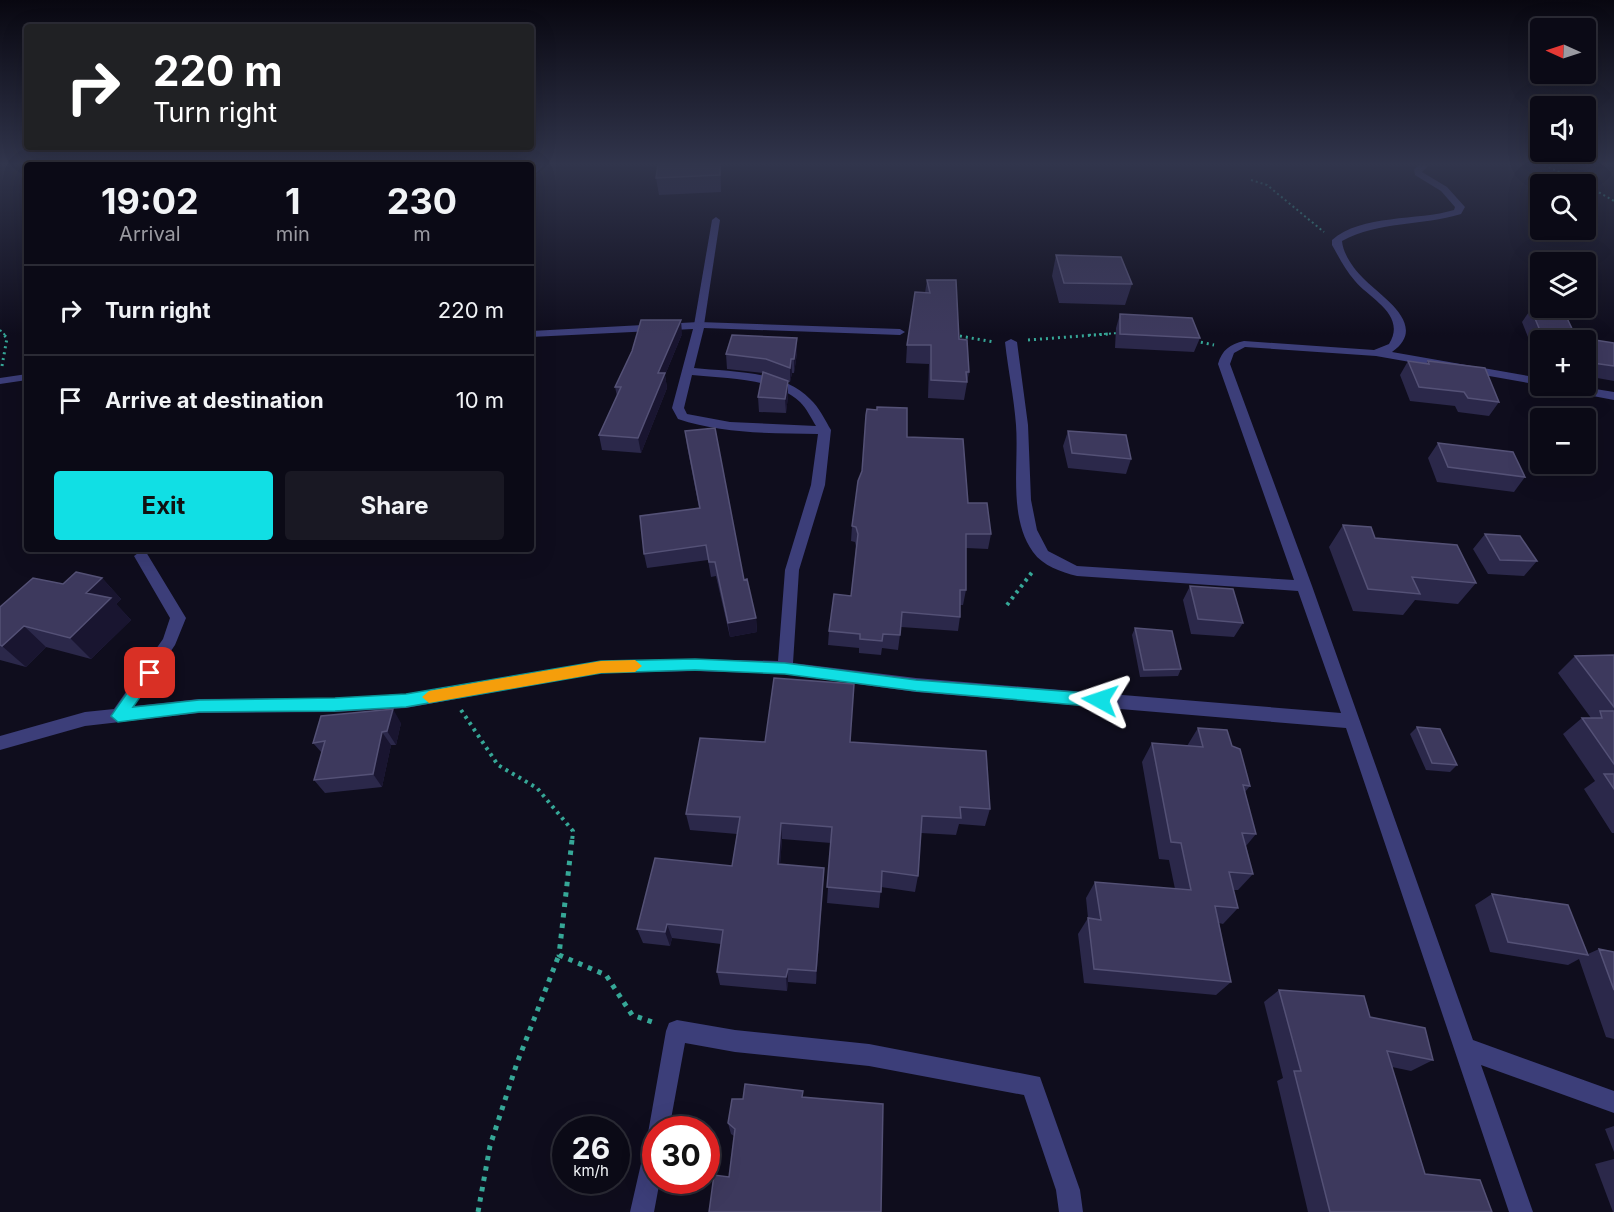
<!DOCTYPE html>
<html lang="en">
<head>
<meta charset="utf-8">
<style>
	:root { --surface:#0b0a16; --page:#191823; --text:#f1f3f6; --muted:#9a9aa1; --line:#2b2b35; --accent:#11dfe4 }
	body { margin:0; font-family:Inter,sans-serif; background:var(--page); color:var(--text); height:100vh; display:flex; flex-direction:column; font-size:22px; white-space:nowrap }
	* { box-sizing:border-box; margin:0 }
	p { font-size:20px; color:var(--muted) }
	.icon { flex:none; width:33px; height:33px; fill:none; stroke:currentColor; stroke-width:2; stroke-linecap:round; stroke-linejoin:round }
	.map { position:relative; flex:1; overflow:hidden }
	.sheet { position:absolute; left:24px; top:162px; width:510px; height:390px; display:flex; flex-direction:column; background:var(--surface); border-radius:6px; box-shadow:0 6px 24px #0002,0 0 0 2px var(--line) }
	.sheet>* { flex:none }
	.banner { position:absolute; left:24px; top:24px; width:510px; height:126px; border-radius:6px; box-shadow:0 6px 24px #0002,0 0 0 2px var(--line); background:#202124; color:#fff; overflow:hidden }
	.needle { width:39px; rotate:273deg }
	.controls { position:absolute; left:1530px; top:18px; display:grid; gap:12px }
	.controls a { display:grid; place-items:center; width:66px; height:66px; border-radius:6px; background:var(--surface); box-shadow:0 6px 24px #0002,0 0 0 2px var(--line); font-size:30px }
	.speed { position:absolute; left:552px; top:1116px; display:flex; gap:12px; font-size:30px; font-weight:700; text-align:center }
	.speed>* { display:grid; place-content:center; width:78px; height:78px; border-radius:50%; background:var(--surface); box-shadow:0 6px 24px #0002,0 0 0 2px var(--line); line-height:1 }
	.speed small { font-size:15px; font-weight:400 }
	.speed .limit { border:9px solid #d22; background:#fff; color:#111 }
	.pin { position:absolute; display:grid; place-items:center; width:51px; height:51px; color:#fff; margin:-26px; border-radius:12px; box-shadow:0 3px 9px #0006 }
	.me { position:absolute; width:66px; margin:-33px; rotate:275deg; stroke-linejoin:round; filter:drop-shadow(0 0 4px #0008) }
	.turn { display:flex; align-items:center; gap:21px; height:126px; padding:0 30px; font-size:27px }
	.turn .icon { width:78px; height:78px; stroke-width:2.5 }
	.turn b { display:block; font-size:42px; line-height:51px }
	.eta { display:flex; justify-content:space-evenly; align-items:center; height:102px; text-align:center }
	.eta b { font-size:36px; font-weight:700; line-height:42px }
	.action { display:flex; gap:12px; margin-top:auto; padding:12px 30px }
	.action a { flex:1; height:69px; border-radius:6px; background:var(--accent); color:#111; font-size:24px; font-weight:700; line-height:69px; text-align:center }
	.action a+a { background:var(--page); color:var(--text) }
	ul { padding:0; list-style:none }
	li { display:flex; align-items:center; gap:18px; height:90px; padding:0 30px; border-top:2px solid var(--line) }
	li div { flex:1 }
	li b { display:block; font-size:22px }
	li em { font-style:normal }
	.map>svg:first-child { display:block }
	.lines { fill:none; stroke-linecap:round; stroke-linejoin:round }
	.path-far3 { stroke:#36a797; stroke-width:2; stroke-dasharray:2 3; stroke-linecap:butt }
	.path-far2 { stroke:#36a797; stroke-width:3; stroke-dasharray:2 4; stroke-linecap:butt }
	.path-far1 { stroke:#36a797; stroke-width:4; stroke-dasharray:3 4.5; stroke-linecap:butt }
	.path { stroke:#36a797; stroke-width:5; stroke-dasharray:4.5 6; stroke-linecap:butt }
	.service { fill:#3c3e79; fill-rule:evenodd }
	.minor { fill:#3c3e79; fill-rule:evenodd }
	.wall { fill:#2b284a }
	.shaded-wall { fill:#191530 }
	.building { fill:#3d395d; stroke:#545176; stroke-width:1.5 }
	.route { fill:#11dfe4; stroke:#0b9194; stroke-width:1.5 }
	.slow { fill:#f59e0b }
</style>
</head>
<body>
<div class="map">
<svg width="1614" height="1212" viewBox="0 0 1614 1212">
	<rect width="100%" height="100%" fill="#0f0d1d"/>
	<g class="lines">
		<path class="path-far3" d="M 1544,165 L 1585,184
			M 1251,180 L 1267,185 L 1324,232
			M 1586,185 L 1614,201
			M 0,330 L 5,335
			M 1089,335 L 1119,333"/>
		<path class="path-far2" d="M 954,335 L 994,342
			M 1028,340 L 1108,334
			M 1195,341 L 1214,345
			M 2,366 L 7,338 L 3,334"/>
		<path class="path-far1" d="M 1007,605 L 1033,571
			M 461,710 L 498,765 L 537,788 L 573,831 L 572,842"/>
		<path class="path" d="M 572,840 L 559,955 L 606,975 L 632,1015 L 655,1023
			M 478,1212 L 490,1146 L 517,1063 L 559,955"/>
		<path class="service" d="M 716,217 L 720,220 L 704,325 L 699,328 L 694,325 L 712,220 Z"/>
		<path class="minor" d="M 536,165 L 544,165 L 531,178 L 531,170 Z
			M 1419,165 L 1429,165 L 1422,172 L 1447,187 L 1465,207 L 1461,214 C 1422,226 1379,221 1342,241 C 1343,254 1354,269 1363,278 C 1380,296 1430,325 1392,352 L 1540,378 L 1540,385 L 1376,356 L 1245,347 L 1234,353 L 1230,364 L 1312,586 L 1473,1040 L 1614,1091 L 1614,1113 L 1481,1065 L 1533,1212 L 1509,1212 L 1346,728 L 916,692 L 785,674 L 695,671 L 601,673 L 406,708 L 335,712 L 199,713 L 85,726 L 0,750 L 0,736 L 85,712 L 114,709 L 163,639 L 170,618 L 134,556 L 141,551 L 146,552 L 186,618 L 175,645 L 134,706 L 199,699 L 335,698 L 406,694 L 601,661 L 695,659 L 778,661 L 785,570 L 811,485 L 818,434 C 772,433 722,434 678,419 L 672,408 L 693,329 L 531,337 L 531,331 L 699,322 L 900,329 L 905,332 L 900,335 L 704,328 L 694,368 C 730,372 783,370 810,399 C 819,407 825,420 831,430 L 825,485 L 799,570 L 793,663 L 916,678 L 1341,713 L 1298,591 L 1077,576 C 1061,572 1043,566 1033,552 C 1008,517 1019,465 1016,425 C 1014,397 1008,370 1005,342 L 1011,339 L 1017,342 L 1028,425 L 1031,500 L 1037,530 L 1048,551 L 1077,566 L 1294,580 L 1218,364 C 1222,350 1230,344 1244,341 L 1374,350 L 1389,344 C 1407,315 1370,299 1355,281 C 1345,270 1339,257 1332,245 L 1332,240 C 1361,214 1418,221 1454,210 L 1455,207 L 1441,191 L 1415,175 L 1414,169 ZM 692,375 C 727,379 773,377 800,402 C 807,409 811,418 816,426 L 730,422 L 687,414 L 684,408 Z
			M 27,374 L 27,380 L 0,384 L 0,378 Z
			M 1555,386 L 1577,386 L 1614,392 L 1614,400 L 1561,390 Z
			M 677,1020 L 735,1030 L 869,1044 L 1040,1077 L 1080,1190 L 1083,1212 L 1059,1212 L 1056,1190 L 1024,1095 L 869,1066 L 735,1052 L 685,1043 L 669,1130 L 656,1130 L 656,1180 L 660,1180 L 654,1212 L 630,1212 L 648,1133 L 666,1031 L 669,1023 Z"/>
	</g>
	<path class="wall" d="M 22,165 L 127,165 L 27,165 L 27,173 Z
		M 721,172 L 721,192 L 659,195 L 656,178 Z
		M 1056,255 L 1132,284 L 1125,305 L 1059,303 L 1052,276 Z
		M 927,280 L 959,339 L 969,372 L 964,400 L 928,398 L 929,364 L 906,363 L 907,345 L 925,293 Z
		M 1531,309 L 1576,337 L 1614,343 L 1614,381 L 1586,376 L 1586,340 L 1540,340 L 1540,367 L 1522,322 Z
		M 1120,314 L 1200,338 L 1194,352 L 1115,348 L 1116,328 Z
		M 682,334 L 665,375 L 667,388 L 641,453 L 602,450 L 599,435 L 617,396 L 615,387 Z
		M 797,338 L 797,353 L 794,373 L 792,373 L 790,382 L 788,382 L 788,396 L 786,413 L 759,412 L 758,397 L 763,373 L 727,369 L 726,354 Z
		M 1408,361 L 1426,364 L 1428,361 L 1499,402 L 1489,416 L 1458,412 L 1455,406 L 1410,401 L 1400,375 Z
		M 685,431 L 744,580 L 756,618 L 757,632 L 730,637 L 716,576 L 711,577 L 708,560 L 647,568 L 644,554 L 699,508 L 687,446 Z
		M 1068,431 L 1131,459 L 1126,474 L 1068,468 L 1063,446 Z
		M 907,437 L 968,503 L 991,534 L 988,549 L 966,548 L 966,590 L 963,605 L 960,605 L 960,617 L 958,631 L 901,627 L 898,650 L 882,648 L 881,655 L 859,653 L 859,648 L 828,645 L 829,631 L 851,596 L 856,547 L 855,542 L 851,541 L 852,526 Z
		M 1438,443 L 1525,477 L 1514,492 L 1437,482 L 1428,458 Z
		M 1343,525 L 1375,538 L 1476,583 L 1458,604 L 1415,600 L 1403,615 L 1353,611 L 1329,547 Z
		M 1485,534 L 1537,561 L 1524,576 L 1488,574 L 1473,549 Z
		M 102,578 L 121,599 L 116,604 L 131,620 L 91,659 L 46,647 L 26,667 L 0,660 L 0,607 L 63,584 Z
		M 1190,586 L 1243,623 L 1234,637 L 1191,634 L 1183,600 Z
		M 1135,628 L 1181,669 L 1178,676 L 1140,677 L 1132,635 Z
		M 1614,655 L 1614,833 L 1612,833 L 1584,789 L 1595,781 L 1563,734 L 1582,718 L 1591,718 L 1558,673 L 1575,656 Z
		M 401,723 L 396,745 L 391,745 L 382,787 L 325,793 L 314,780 L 322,753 L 313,743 Z
		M 1417,727 L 1457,765 L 1450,772 L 1426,770 L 1410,734 Z
		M 1198,728 L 1232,746 L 1250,786 L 1245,792 L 1256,834 L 1246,846 L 1253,874 L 1238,890 L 1233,890 L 1238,908 L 1223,924 L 1219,923 L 1231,982 L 1216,995 L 1084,983 L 1078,934 L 1088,918 L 1086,898 L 1095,882 L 1175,889 L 1169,860 L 1159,859 L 1142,762 L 1152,743 L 1187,746 Z
		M 765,742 L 850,742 L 990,809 L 985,826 L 959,824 L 956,835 L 921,833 L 918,876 L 915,892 L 881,887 L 879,908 L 827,903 L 831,843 L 782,839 L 780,864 L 824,868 L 816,984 L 788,982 L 787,991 L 720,985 L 717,972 L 721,944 L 672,938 L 670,946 L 643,943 L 637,929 L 732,866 L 737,834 L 690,830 L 686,814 Z
		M 1492,894 L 1588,954 L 1599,949 L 1614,952 L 1614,1039 L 1606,1037 L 1579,959 L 1568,965 L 1490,952 L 1475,905 Z
		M 1279,990 L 1370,1017 L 1433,1060 L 1411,1071 L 1392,1067 L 1425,1174 L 1492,1212 L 1308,1212 L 1277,1081 L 1283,1078 L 1264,1002 Z
		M 803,1097 L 729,1177 L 734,1136 L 731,1134 L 728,1123 L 743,1099 Z
		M 1614,1126 L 1614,1152 L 1605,1129 Z
		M 1614,1159 L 1614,1212 L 1613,1212 L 1595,1164 Z"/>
	<path class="shaded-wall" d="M 720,165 L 721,165 L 721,192 Z
		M 531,282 L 535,296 L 531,313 Z
		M 681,320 L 682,334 L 665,375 L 667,388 L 641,453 L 638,438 L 658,373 Z
		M 797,338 L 797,353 L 794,373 L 794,359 Z
		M 791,359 L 792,373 L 790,382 L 790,368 Z
		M 788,381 L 788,396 L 786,413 L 785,399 Z
		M 102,578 L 121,599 L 116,604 L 131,620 L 91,659 L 70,638 L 86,593 Z
		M 756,618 L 757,632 L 730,637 L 728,623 Z
		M 24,626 L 46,647 L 26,667 L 2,646 Z
		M 393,709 L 401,723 L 396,745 L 387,731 Z
		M 382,732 L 391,745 L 382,787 L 373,774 Z
		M 781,823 L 782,839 L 779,880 L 778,864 Z
		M 824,868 L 823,884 L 816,984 L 816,971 Z
		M 667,924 L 672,938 L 670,946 L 665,932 Z
		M 788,969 L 788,982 L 787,991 L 786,977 Z"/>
	<path class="building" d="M 658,165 L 720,165 L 720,175 L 656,178 Z
		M 1056,255 L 1121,257 L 1132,284 L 1064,283 Z
		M 927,280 L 956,280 L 959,339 L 967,340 L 969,372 L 966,372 L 967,382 L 931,380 L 931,345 L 907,345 L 915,292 L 930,293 Z
		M 1531,309 L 1565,314 L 1576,337 L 1614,343 L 1614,366 L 1586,362 L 1586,340 L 1544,340 Z
		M 1120,314 L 1192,318 L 1200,338 L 1120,334 Z
		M 641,320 L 681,320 L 658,373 L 665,373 L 638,438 L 599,435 L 621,387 L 615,387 L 632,351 Z
		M 732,335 L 797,338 L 794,359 L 791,359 L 790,368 L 766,359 L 726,354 Z
		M 1408,361 L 1429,364 L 1428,361 L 1485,368 L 1499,402 L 1468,398 L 1464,392 L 1419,387 Z
		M 763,372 L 788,381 L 785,399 L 758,397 Z
		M 877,407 L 907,408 L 907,437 L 963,439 L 968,503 L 987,503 L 991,534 L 966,534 L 966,590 L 960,590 L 960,617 L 902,612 L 900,635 L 883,634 L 882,641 L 860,639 L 860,634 L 829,631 L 834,594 L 851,596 L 858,534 L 856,527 L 852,526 L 858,481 L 862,471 L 866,415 L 867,409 L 877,410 Z
		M 715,428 L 744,580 L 747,579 L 756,618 L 728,623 L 715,562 L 709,562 L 706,545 L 644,554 L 640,516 L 700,508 L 685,431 Z
		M 1068,431 L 1126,435 L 1131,459 L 1072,453 Z
		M 1438,443 L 1513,452 L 1525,477 L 1448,467 Z
		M 1343,525 L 1371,527 L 1375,538 L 1457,545 L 1476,583 L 1412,577 L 1420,594 L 1368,589 Z
		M 1485,534 L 1520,536 L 1537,561 L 1500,560 Z
		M 76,572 L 102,578 L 86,593 L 111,598 L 70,638 L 24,626 L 2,646 L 0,645 L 0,607 L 33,578 L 63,584 Z
		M 1190,586 L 1233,589 L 1243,623 L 1198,619 Z
		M 1135,628 L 1172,631 L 1181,669 L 1144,670 Z
		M 1614,655 L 1614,707 L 1575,656 Z
		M 774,678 L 854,684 L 850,742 L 986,751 L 990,809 L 960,807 L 961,818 L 922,816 L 918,876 L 882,871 L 881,892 L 827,887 L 832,827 L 781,823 L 778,864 L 824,868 L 816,971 L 788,969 L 786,977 L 717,972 L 723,930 L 667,924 L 665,932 L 637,929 L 655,858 L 732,866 L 740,817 L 686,814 L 700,738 L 765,742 Z
		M 393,709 L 387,731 L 382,732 L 373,774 L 314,780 L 325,741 L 313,743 L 321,716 Z
		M 1600,711 L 1614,711 L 1614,764 L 1582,718 L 1602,718 Z
		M 1417,727 L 1440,729 L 1457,765 L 1432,763 Z
		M 1198,728 L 1227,730 L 1232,746 L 1240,749 L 1250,786 L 1243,785 L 1256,834 L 1242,833 L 1253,874 L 1229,872 L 1238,908 L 1215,906 L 1231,982 L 1094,969 L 1088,918 L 1101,920 L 1095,882 L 1191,890 L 1181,843 L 1171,842 L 1152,743 L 1203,747 Z
		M 1604,774 L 1614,774 L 1614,789 Z
		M 1492,894 L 1568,905 L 1588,955 L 1508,942 Z
		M 1599,949 L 1614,952 L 1614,990 Z
		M 1279,990 L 1364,996 L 1370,1017 L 1425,1028 L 1433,1060 L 1387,1051 L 1425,1174 L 1480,1180 L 1492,1212 L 1330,1212 L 1294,1071 L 1301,1071 Z
		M 745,1084 L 803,1091 L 802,1097 L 883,1104 L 881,1212 L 709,1212 L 714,1175 L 729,1177 L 735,1129 L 728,1123 L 732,1099 L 743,1099 Z"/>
	<linearGradient id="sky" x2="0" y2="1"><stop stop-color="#080710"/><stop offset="0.49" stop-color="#31354c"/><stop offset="1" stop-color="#31354c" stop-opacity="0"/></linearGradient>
	<rect width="1614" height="335" fill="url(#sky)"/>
	<path class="route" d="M 695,659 L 785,663 L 916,680 L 1100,694 L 1107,700 L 1100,707 L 916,691 L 785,674 L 695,670 L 601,673 L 406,707 L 335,711 L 199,712 L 118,722 L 111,716 L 144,669 L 150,667 L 157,673 L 133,707 L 199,700 L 335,698 L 406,694 L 601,661 Z"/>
	<path class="slow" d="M 635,660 L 642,666 L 635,672 L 601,673 L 429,703 L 422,697 L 429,691 L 601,661 Z"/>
</svg>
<div class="controls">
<a><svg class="needle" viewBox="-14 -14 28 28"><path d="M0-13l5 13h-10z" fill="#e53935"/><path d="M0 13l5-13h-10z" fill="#9a9aa1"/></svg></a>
<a><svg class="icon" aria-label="sound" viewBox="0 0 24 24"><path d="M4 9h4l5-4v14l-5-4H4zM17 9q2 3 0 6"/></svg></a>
<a><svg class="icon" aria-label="search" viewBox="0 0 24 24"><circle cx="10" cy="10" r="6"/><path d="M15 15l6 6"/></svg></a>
<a><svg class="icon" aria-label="layers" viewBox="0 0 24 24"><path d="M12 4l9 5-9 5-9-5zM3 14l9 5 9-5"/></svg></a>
<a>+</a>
<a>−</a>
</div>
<div class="speed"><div>26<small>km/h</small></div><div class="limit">30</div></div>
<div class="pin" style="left:150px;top:673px;background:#d93025"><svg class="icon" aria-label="arrive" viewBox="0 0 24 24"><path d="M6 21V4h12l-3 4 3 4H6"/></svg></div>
<svg class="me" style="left:1100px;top:700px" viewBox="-20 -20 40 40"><path d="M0-17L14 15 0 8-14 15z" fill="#11dfe4" stroke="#fff" stroke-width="4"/></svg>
<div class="banner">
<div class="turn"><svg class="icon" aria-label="right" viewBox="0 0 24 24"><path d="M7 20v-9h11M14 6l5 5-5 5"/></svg><div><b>220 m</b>Turn right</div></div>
</div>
<section class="sheet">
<div class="eta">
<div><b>19:02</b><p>Arrival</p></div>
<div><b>1</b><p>min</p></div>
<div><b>230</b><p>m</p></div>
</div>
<ul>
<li><svg class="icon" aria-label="right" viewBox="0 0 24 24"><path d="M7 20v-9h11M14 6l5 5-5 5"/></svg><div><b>Turn right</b></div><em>220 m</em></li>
<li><svg class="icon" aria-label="arrive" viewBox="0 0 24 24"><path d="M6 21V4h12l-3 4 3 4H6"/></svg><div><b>Arrive at destination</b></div><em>10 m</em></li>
</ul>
<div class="action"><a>Exit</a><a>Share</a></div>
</section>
</div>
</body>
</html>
